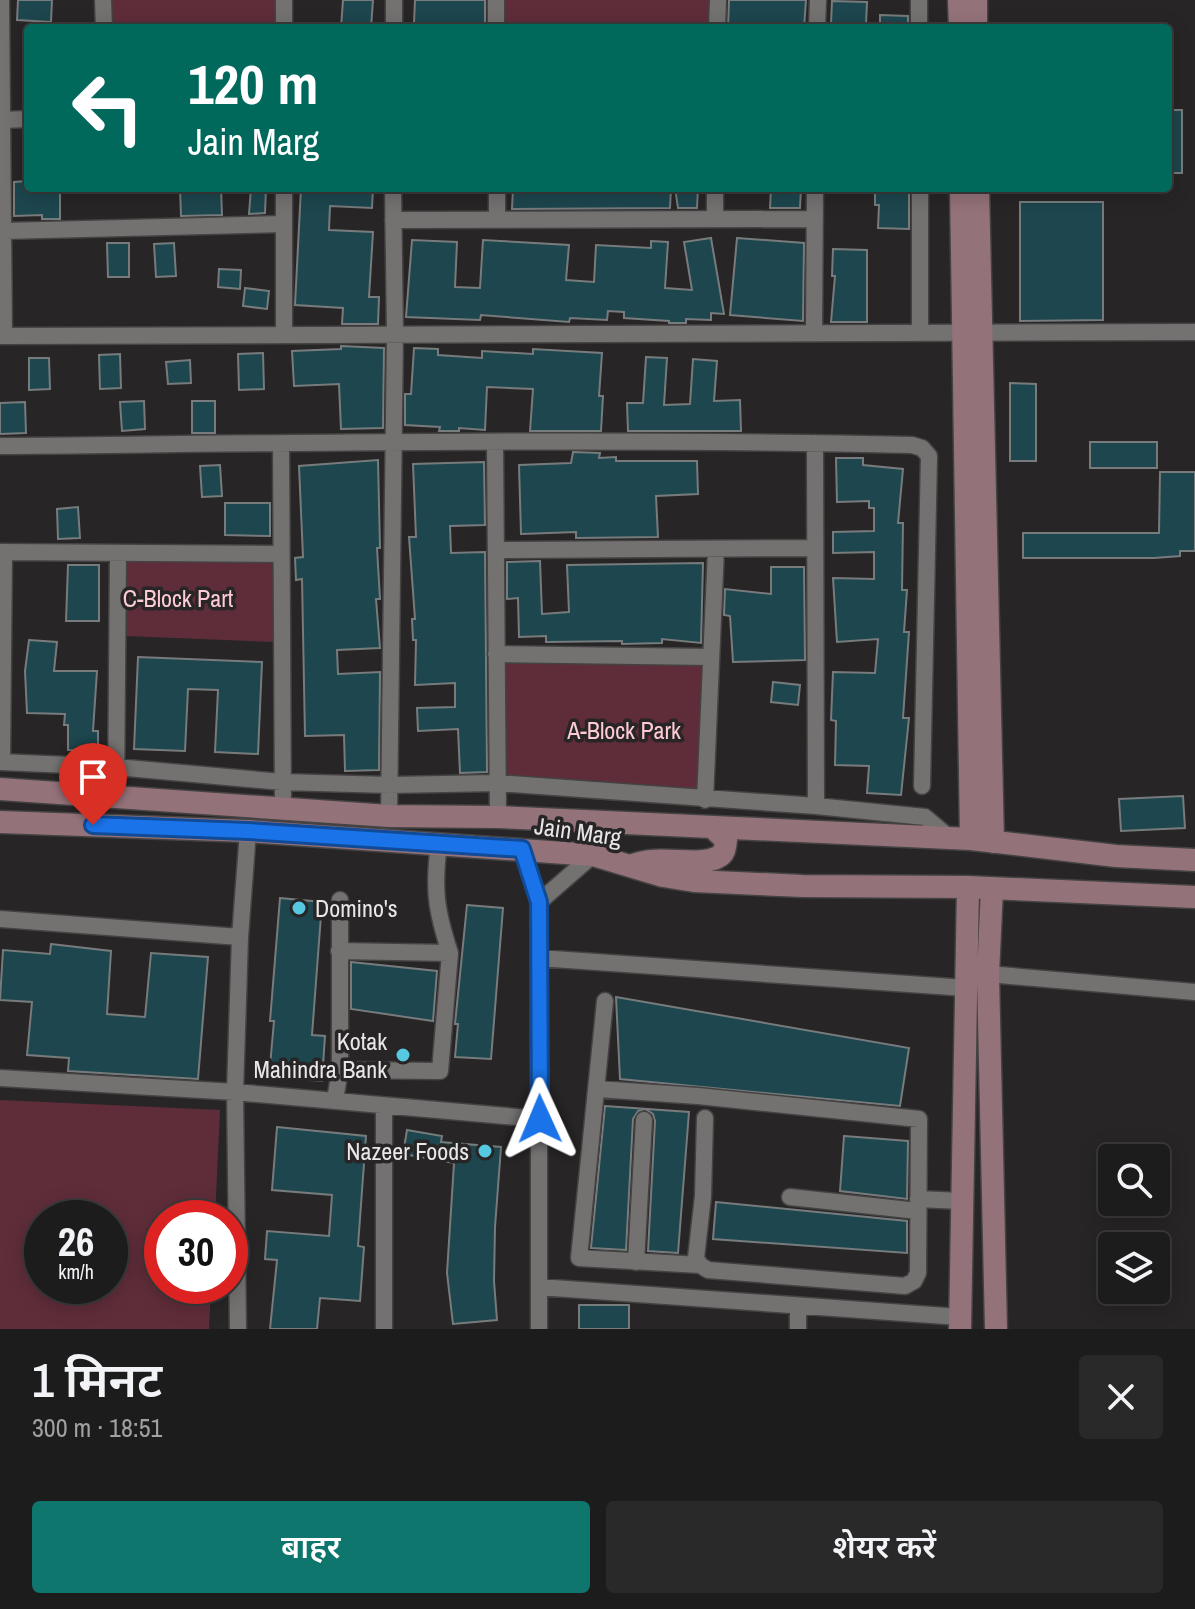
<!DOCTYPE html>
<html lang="hi">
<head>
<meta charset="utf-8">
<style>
	:root { --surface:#1d1c1c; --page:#2a2929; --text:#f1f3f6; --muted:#a0a1a3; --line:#3b3a3b; --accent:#0f766e }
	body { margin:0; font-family:"Archivo Narrow","Noto Sans Devanagari",sans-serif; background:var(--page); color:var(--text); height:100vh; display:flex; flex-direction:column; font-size:30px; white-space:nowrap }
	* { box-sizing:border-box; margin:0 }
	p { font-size:26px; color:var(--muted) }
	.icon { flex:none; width:44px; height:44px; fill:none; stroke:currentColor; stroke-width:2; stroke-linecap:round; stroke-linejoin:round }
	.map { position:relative; height:1329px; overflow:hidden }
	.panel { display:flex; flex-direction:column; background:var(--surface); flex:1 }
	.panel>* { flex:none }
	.guide { position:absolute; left:24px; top:24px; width:1148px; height:168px; border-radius:8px; box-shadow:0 4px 20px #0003,0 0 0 2px var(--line); background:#00695c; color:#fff; overflow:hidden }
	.controls { position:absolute; left:1098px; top:1144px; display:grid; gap:16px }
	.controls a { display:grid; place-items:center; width:72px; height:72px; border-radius:8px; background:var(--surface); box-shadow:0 4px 20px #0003,0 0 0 2px var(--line); font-size:40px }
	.speed { position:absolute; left:24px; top:1200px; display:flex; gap:16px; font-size:40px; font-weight:700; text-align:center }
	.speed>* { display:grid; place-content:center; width:104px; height:104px; border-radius:50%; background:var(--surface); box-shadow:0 4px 20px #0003,0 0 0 2px var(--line); line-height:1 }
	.speed small { font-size:20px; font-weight:400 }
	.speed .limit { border:12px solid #d22; background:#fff; color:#111 }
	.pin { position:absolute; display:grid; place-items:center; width:68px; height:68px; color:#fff; margin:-82px -34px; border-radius:50% 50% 50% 0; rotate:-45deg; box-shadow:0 0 8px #0007 }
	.pin .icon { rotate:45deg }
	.me { position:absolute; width:88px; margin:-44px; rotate:359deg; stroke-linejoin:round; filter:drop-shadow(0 0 6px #0008) }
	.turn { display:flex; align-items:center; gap:28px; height:168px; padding:0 32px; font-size:36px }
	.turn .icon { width:104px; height:104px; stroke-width:2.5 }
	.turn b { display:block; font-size:56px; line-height:68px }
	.round { display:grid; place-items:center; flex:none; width:84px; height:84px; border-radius:8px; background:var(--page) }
	.summary { display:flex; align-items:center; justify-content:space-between; height:136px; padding:0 32px }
	h1 { font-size:48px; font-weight:600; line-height:60px }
	.cta { display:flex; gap:16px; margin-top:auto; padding:16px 32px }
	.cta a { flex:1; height:92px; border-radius:8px; background:var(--accent); color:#fff; font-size:32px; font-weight:600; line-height:92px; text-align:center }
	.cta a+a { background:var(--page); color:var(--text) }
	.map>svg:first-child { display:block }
	.green { fill:#5f2d3a; fill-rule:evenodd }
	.building { fill:#1d464e; stroke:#777b7c; stroke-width:2 }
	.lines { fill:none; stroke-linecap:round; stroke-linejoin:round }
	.street-casing { stroke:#444242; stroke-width:19 }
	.secondary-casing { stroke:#444242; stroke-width:25 }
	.street { stroke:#747171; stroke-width:16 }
	.secondary { stroke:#947279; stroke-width:22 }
	.route-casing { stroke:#114b97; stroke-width:20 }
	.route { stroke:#1a73e8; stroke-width:14 }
	.poi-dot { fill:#56c9e1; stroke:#272525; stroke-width:3 }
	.labels { text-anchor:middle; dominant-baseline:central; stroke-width:7; stroke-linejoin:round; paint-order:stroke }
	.park-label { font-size:24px; fill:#fecad4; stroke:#272525 }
	.street-label { font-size:24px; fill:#e9e7e8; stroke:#272525 }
	.poi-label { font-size:24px; fill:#e9e7e8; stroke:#272525; text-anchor:end }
</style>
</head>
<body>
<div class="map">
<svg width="1195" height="1329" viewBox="0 0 1195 1329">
	<rect width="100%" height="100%" fill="#272525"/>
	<path class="green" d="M 109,0 L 280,0 L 280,28 L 109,28 Z
		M 503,0 L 710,0 L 710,28 L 503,28 Z
		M 122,557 L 274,561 L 274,642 L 125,636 Z
		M 500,657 L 705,661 L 701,807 L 504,793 Z
		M 0,1100 L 220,1110 L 215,1218 L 162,1218 L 162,1286 L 211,1286 L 209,1329 L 0,1329 ZM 42,1218 L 110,1218 L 110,1286 L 42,1286 Z"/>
	<path class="building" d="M 18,0 L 52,0 L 51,22 L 17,20 Z
		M 343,0 L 373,0 L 371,28 L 341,28 Z
		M 415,0 L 485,0 L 485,28 L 451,28 L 452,25 L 414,23 Z
		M 729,0 L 806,0 L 804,28 L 728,28 Z
		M 832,1 L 867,2 L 866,25 L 831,24 Z
		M 880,15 L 908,16 L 908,28 L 880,28 Z
		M 1168,110 L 1182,110 L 1182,173 L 1168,173 Z
		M 27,181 L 27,188 L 60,188 L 60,219 L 42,219 L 42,215 L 14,216 L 14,182 Z
		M 180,188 L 221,188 L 222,215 L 181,216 Z
		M 251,188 L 266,188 L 265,213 L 249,214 Z
		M 301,188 L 373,188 L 372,208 L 330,206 L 329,230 L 373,232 L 369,297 L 379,297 L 378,324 L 342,324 L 343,308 L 295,305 Z
		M 513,188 L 671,188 L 670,208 L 512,209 Z
		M 675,188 L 698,188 L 697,208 L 678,208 Z
		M 771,188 L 801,188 L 800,208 L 770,208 Z
		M 875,188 L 909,188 L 909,229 L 878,228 L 879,205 L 875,205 Z
		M 1020,202 L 1103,202 L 1103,320 L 1020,321 Z
		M 711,238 L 724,314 L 711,313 L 711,320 L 686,319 L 686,323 L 669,323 L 669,321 L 624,318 L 624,312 L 608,311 L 607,320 L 570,318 L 569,322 L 481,315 L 480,320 L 406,317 L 412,240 L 457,242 L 455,287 L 480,288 L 483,240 L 569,245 L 566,280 L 594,282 L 596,245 L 651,248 L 651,241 L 668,242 L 665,288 L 692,290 L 684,242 Z
		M 737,238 L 804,243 L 803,321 L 730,315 Z
		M 107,243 L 129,243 L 129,277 L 108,277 Z
		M 174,243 L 176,276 L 156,277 L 154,244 Z
		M 833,249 L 867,250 L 867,322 L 831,322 L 835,276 L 832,276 Z
		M 219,269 L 241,270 L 240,289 L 218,287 Z
		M 245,288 L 269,291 L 267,309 L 243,306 Z
		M 341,346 L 384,348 L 383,428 L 341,429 L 339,384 L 294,386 L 292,351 L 341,349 Z
		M 414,348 L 438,349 L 438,355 L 482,358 L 482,351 L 533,354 L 533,349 L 602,353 L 599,396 L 603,396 L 601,431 L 530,431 L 533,389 L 487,387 L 485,430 L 459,428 L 459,431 L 439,431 L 440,427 L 405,425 L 405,394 L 411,394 Z
		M 263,353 L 264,389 L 239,390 L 238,354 Z
		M 120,354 L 121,388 L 100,389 L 99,355 Z
		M 646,357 L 667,358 L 664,405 L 690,404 L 693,359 L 717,361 L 714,401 L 740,400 L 741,431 L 628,431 L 627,403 L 643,403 Z
		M 29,358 L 49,358 L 50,389 L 29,390 Z
		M 190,360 L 191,383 L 168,384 L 166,362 Z
		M 1010,383 L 1036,384 L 1036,461 L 1010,461 Z
		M 144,401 L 145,429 L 122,431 L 120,402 Z
		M 192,401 L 215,401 L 215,433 L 192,433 Z
		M 25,402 L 26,433 L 0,434 L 0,403 Z
		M 1090,442 L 1157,442 L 1157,468 L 1090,468 Z
		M 573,452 L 600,453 L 599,458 L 616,457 L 616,461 L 697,461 L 698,494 L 656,496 L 658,537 L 576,538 L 576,532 L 521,534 L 519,465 L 571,463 Z
		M 836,458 L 863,458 L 863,465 L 903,469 L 898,523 L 903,523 L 902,590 L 907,590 L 904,632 L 909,632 L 903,718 L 909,718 L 901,795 L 867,793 L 869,766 L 835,765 L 836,721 L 831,720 L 833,672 L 875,673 L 878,639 L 837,642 L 833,578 L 874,579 L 874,552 L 833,553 L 833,532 L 874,531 L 874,508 L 869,508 L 869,501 L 837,502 Z
		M 378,460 L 380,548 L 377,548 L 380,599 L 376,599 L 380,648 L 337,650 L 338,674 L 380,672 L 379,770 L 345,771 L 344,735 L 305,736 L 302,579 L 296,580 L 295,558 L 303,557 L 299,466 Z
		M 484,462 L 485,525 L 450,526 L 451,553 L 485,552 L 487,772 L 460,773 L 458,729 L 418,731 L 417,708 L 455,707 L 455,683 L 415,685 L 416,640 L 413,640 L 412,619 L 415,619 L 409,537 L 416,537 L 413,464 Z
		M 220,465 L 222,496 L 202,497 L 200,466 Z
		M 1160,472 L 1195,472 L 1195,551 L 1180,551 L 1180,556 L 1154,558 L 1023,558 L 1023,533 L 1159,533 Z
		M 225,503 L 270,503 L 270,536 L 225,535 Z
		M 78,507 L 80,538 L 58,539 L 57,509 Z
		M 540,561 L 542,614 L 569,612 L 567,565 L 703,563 L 701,643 L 662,639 L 662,643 L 622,644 L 622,641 L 546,642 L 546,636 L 519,637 L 518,598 L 507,599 L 507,562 Z
		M 68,565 L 99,565 L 99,621 L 66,621 Z
		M 771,567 L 804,567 L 805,660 L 733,662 L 730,616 L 724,615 L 725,589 L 771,594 Z
		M 29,640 L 57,642 L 54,671 L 97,671 L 93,731 L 98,731 L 98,751 L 68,750 L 68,725 L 64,725 L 65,714 L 27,713 L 25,671 Z
		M 138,657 L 262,662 L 258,754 L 215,752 L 218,690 L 188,689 L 185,751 L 134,749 Z
		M 773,682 L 800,685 L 798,705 L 771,702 Z
		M 1183,796 L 1185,828 L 1121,831 L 1119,799 Z
		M 280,898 L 322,902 L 312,1035 L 325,1036 L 322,1081 L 269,1077 L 274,1021 L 270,1021 Z
		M 467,905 L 503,908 L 491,1059 L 455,1057 L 458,1024 L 455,1024 Z
		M 51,944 L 111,951 L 107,1014 L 145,1017 L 151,953 L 208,957 L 198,1079 L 68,1071 L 69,1058 L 27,1055 L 32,1002 L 0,1000 L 3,950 L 50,954 Z
		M 351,962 L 437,971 L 433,1021 L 351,1009 Z
		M 616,997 L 909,1048 L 900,1106 L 620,1079 Z
		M 605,1106 L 689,1112 L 678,1253 L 648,1251 L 655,1121 L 653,1114 L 645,1109 L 638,1111 L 633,1119 L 626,1250 L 591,1248 Z
		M 277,1127 L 366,1136 L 358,1246 L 364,1247 L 360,1301 L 320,1298 L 317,1329 L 270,1329 L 277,1260 L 265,1259 L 267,1231 L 329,1236 L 332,1195 L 272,1190 Z
		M 407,1130 L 442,1136 L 441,1142 L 501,1147 L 495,1227 L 494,1281 L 497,1320 L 453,1324 L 447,1273 L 454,1163 L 403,1154 Z
		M 844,1136 L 908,1141 L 907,1199 L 840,1191 Z
		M 716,1202 L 907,1221 L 907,1253 L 713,1239 Z
		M 579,1305 L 629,1305 L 629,1329 L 579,1329 Z"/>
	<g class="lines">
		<defs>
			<path id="street" d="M 1,0 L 4,336
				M 103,0 L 104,28
				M 284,0 L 284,28
				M 496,0 L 496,28
				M 919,0 L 919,28
				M 394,28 L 394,0
				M 717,28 L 718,0
				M 817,28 L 818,0
				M 2,120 L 28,119
				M 497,188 L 497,219
				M 920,188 L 920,332
				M 715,219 L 715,188
				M 393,220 L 815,219
				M 3,231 L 284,224
				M 814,332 L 815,188
				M 284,335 L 284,188
				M 0,336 L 1195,332
				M 495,443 L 498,817
				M 815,443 L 816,806
				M 281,444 L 283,809
				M 0,446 C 304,443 608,438 912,445 L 922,448 L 929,456 L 922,786
				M 496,550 L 815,548
				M 0,552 L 281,554
				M 496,654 L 711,657
				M 0,762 L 116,767 L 282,782 L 390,785 L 497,783 L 816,806 L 925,817 L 951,839
				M 2,762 L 4,552
				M 116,797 L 118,553
				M 705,800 L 716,549
				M 389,816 L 395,334 L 393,188
				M 522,849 L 539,902 L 539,1329
				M 539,902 L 593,855
				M 0,919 L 240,937
				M 339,951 L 450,953 C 436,910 433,889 439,844
				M 539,958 L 966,988
				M 988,974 L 1195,992
				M 605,1001 L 579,1258 L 700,1265
				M 340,1070 L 440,1071 L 450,953
				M 0,1078 L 235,1092 L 540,1119
				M 598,1089 L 698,1096 L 919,1119 L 918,1273 L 914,1281 L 905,1286 L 708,1270 L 700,1265 L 696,1258 L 703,1196 L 705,1118
				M 335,1100 L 340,1070 L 340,900
				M 384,1106 L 384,1329
				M 790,1197 L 918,1211
				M 918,1199 L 961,1201
				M 636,1262 L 644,1120
				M 539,1287 L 960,1317
				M 238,1329 L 235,1092 L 240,937 L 248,831
				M 798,1329 L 798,1307"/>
			<path id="secondary" d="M 959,0 L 960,28
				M 976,28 L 976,0
				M 961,188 L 971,839
				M 978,188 L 993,842
				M 0,789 L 389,816 L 498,817 L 971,839 L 1116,856 L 1195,860
				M 0,822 L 248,831 L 593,855 L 663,876 L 694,881 L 803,886 L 968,887 L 1195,897
				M 633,865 C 660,854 698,868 718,857 C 725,854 725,847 726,840 L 712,827
				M 992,889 L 988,974 L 996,1329
				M 960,1329 L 968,887"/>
		</defs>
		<use href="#street" class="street-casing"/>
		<use href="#secondary" class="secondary-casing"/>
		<use href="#street" class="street"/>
		<use href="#secondary" class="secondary"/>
	</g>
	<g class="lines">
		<defs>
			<path id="route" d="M 93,825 L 248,831 L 522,849 L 539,902 L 540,1119"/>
		</defs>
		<use href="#route" class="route-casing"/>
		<use href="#route" class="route"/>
	</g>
	<g class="poi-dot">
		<circle cx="299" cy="908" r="8"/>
		<circle cx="403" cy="1055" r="8"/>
		<circle cx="485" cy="1151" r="8"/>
	</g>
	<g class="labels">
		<g class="park-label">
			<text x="178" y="598">C-Block Part</text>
			<text x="624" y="730">A-Block Park</text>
		</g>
		<g class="street-label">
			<text transform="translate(578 831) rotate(8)">Jain Marg</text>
		</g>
		<g class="poi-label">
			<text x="315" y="908" text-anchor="start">Domino's</text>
			<text x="387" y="1041">Kotak<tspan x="387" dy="28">Mahindra Bank</tspan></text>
			<text x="469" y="1151">Nazeer Foods</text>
		</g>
	</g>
</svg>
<div class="controls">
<a><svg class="icon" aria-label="search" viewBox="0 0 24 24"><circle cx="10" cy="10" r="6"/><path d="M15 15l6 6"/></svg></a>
<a><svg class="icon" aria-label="layers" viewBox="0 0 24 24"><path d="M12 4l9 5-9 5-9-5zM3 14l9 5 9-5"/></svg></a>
</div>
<div class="speed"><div>26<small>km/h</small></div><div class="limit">30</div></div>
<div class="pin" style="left:93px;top:825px;background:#d93025"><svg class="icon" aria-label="arrive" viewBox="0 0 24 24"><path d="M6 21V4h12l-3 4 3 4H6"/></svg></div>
<svg class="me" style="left:540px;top:1119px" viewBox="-20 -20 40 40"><path d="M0-17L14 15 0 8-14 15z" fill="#1a73e8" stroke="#fff" stroke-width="4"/></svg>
<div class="guide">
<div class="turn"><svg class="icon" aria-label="left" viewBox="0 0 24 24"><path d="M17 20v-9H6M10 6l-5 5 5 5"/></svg><div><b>120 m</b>Jain Marg</div></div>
</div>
</div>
<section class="panel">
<div class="summary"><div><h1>1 मिनट</h1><p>300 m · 18:51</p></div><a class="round"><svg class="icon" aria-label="close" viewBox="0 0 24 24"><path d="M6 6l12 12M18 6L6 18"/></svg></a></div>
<div class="cta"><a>बाहर</a><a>शेयर करें</a></div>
</section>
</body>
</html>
